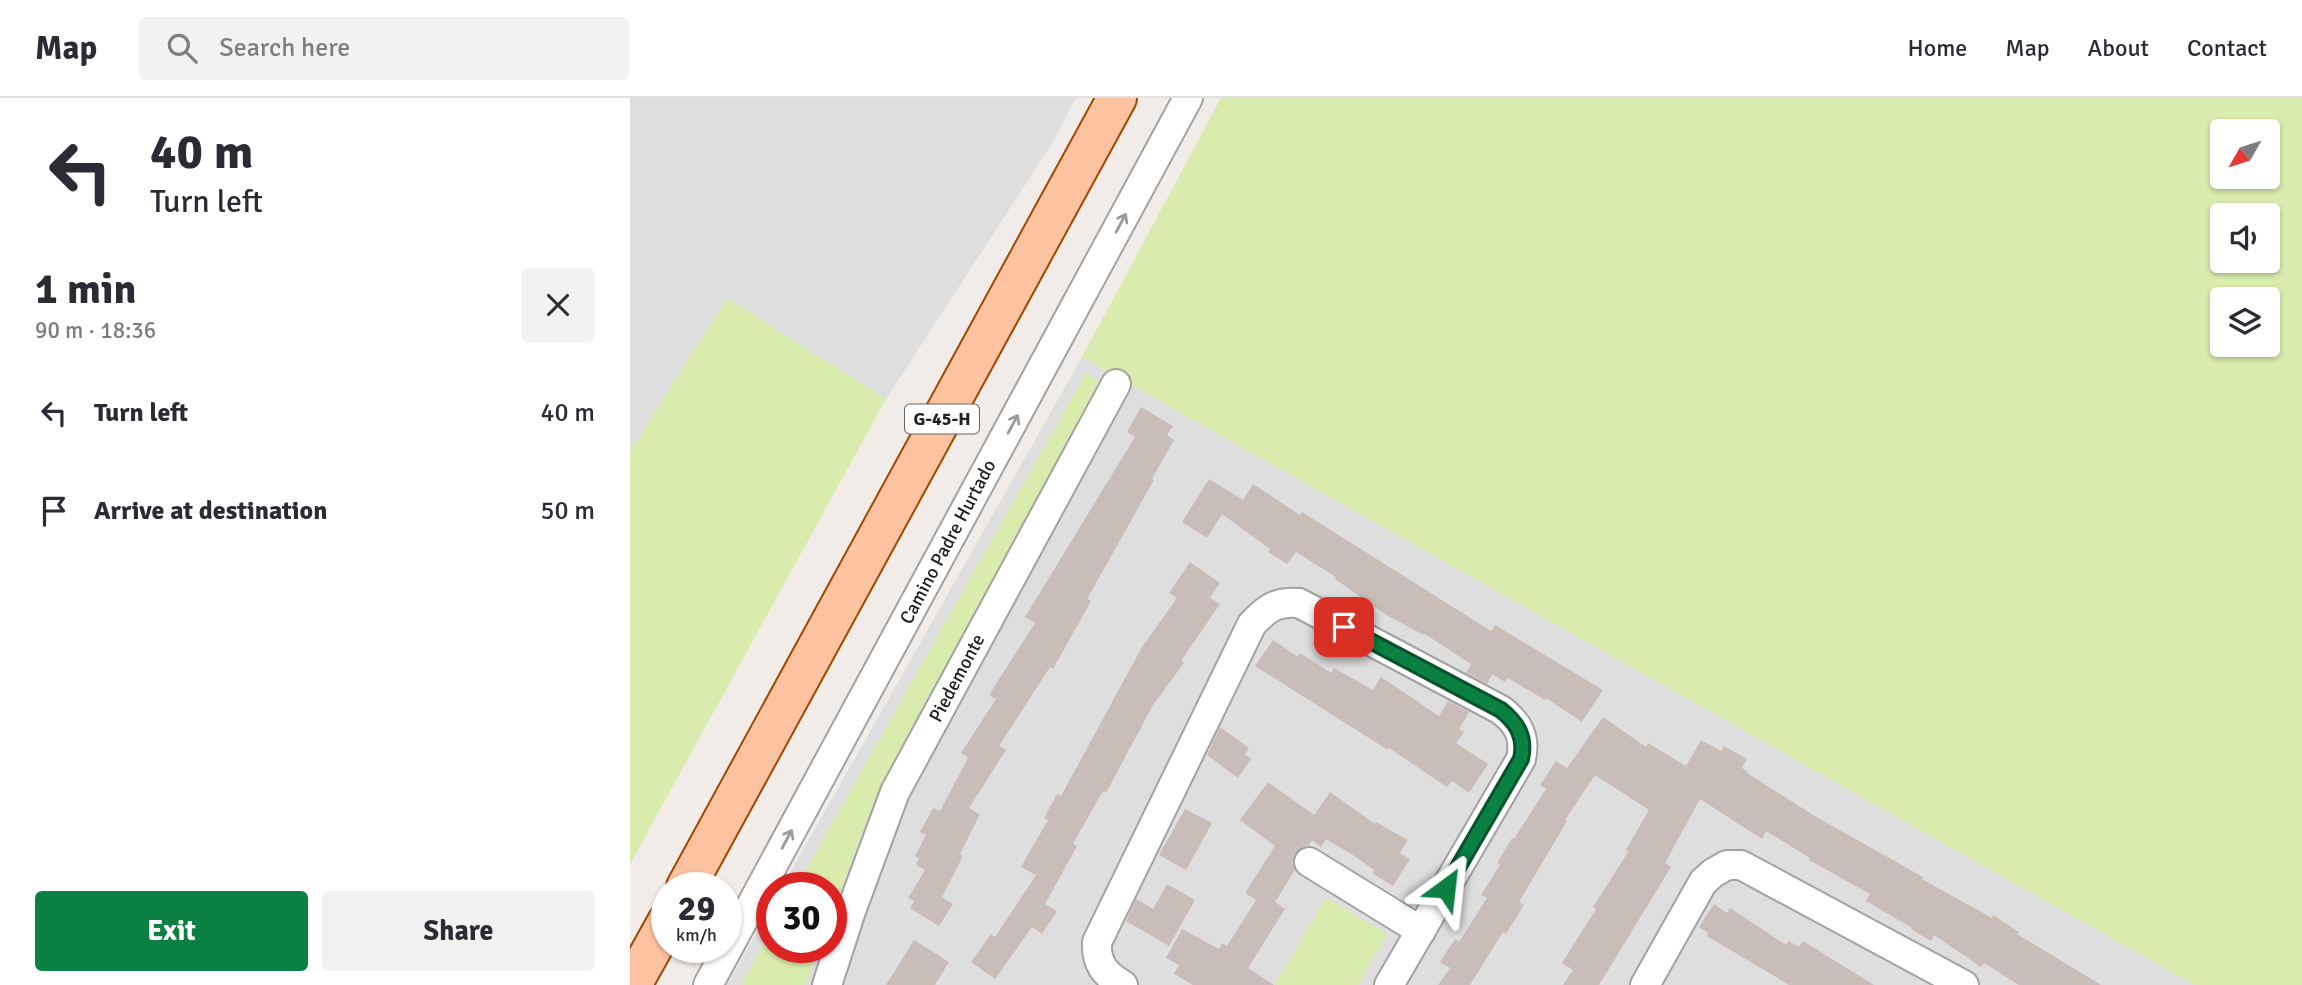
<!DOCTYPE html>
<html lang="en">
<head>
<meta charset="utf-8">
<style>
	:root { --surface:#fff; --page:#f2f2f3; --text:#2b2b33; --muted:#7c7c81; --line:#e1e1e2; --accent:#0b8043 }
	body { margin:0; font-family:Signika,sans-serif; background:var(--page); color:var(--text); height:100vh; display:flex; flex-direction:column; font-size:26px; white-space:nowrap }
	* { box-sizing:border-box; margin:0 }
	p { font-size:23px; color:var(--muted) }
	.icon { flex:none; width:38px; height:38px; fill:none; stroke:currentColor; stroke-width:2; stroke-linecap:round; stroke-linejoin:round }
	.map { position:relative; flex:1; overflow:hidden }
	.sheet { display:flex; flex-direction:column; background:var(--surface); width:630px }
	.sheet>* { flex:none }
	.banner { background:#fff; color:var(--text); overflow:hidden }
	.needle { width:46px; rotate:231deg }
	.controls { position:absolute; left:1580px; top:21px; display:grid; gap:14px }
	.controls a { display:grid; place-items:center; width:70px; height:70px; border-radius:7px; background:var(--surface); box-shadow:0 2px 5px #0004; font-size:35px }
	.speed { position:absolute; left:21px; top:774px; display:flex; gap:14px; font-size:35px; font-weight:700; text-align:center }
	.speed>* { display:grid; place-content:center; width:91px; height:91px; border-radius:50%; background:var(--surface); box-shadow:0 2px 5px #0004; line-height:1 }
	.speed small { font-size:18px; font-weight:400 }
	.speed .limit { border:10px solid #d22; background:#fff; color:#111 }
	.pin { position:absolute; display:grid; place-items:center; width:60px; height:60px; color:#fff; margin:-30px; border-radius:14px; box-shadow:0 4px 10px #0006 }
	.me { position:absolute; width:77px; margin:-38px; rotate:30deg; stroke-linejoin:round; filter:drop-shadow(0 0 5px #0008) }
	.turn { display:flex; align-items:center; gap:24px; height:147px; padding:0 35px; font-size:32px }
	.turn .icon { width:91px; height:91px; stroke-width:2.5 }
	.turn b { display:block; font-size:49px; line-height:60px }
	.round { display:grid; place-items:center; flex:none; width:74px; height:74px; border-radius:7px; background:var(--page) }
	.overview { display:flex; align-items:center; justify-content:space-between; height:119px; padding:0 35px }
	h1 { font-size:42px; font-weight:700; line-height:52px }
	.primary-button { display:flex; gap:14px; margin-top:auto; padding:14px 35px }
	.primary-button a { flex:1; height:80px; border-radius:7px; background:var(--accent); color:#fff; font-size:28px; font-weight:700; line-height:80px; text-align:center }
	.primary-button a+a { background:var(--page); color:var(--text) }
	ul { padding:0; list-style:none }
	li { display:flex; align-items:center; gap:21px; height:98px; padding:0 35px }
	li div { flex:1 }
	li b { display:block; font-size:26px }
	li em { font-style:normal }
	header { display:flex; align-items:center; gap:42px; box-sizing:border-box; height:98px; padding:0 35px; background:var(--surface); border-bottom:2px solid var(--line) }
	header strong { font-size:33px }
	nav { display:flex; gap:38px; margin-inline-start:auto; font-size:24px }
	.search { width:490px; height:63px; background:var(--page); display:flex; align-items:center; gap:18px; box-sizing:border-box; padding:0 24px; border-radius:7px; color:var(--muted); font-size:26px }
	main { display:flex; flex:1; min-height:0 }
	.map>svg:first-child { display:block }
	.residential { fill:#dfdede }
	.grass { fill:#d9ebad; fill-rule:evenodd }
	.building { fill:#c9bdba }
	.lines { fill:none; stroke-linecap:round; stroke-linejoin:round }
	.minor-casing { stroke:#a2a2a2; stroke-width:32 }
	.primary-casing { stroke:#9e4900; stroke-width:42 }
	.minor { stroke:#fff; stroke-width:28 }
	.primary { stroke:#fdc2a0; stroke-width:38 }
	.oneway { stroke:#9b9b9b }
	.route-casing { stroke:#07532c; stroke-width:18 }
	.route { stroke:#0b8043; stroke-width:12 }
	.labels { text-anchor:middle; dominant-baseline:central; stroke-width:5; stroke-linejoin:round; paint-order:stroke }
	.shield { fill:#fff; stroke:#646464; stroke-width:2 }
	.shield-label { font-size:18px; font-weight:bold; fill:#212121 }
	.street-label { font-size:19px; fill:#212121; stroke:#fff }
</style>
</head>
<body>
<header>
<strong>Map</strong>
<div class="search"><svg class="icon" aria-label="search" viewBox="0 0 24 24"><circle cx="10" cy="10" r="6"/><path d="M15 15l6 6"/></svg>Search here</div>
<nav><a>Home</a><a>Map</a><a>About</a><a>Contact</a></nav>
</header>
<main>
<section class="sheet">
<div class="banner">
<div class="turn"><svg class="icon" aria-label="left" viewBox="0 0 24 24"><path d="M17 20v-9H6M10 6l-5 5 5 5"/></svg><div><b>40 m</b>Turn left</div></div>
</div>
<div class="overview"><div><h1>1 min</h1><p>90 m · 18:36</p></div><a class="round"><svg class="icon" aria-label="close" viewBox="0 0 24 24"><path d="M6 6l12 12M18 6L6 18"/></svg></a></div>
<ul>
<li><svg class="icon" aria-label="left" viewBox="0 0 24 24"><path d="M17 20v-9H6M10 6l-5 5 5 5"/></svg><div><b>Turn left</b></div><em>40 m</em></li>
<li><svg class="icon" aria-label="arrive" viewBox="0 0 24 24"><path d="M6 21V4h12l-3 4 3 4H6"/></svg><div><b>Arrive at destination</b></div><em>50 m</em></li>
</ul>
<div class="primary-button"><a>Exit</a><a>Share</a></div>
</section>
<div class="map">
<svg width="1672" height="887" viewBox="0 0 1672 887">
	<rect width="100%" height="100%" fill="#f1ece7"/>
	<path class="residential" d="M 0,0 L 446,0 L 423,44 L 256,301 L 97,200 L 0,354 Z
		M 452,259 L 1565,887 L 97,887 L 142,808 L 142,849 L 201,849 L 201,789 L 152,789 Z"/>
	<path class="grass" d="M 591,0 L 1672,0 L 1672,887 L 1565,887 L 452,259 ZM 1592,33 L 1638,33 L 1638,79 L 1592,79 ZM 1592,117 L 1638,117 L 1638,163 L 1592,163 ZM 1592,201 L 1638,201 L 1638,247 L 1592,247 Z
		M 97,200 L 256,301 L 0,766 L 0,354 Z
		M 456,275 L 469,284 L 237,722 L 201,818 L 201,789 L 166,789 Z
		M 696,800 L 757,836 L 728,887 L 645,887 Z
		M 142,832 L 142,849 L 190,849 L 175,887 L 111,887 Z"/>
	<path class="building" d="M 511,309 L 543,328 L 537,337 L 544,342 L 529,368 L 522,381 L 524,382 L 457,501 L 461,503 L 423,571 L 420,569 L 369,648 L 376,652 L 339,710 L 350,716 L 330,756 L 333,758 L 312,799 L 323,806 L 309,828 L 280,810 L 284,803 L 278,800 L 295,772 L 286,767 L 289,760 L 285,758 L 296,737 L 290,734 L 303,710 L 310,713 L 338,660 L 331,655 L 366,601 L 359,597 L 405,525 L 395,519 L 505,339 L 497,334 Z
		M 579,381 L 613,402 L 623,386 L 670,417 L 672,414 L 861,533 L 865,527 L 973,592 L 952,624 L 916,600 L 915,602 L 878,580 L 875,584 L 862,576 L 857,586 L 836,575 L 841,566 L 795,536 L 794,537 L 758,518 L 705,481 L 706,479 L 666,454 L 657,466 L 638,454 L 640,451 L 592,416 L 577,440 L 552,424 Z
		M 560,464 L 590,485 L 580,500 L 590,506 L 551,563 L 554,565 L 523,607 L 476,695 L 473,693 L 443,746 L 447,748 L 415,806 L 427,813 L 412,836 L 402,829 L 365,881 L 341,864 L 361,836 L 365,839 L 406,777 L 391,769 L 418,722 L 414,720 L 427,696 L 431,698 L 512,549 L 547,500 L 539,495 Z
		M 643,542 L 668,559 L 670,555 L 701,575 L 704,570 L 743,592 L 751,579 L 809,618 L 818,603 L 839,614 L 829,631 L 834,634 L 826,645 L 858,666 L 839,695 L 822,683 L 817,689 L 759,650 L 758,652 L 625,568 Z
		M 973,619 L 1016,649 L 1018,645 L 1056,668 L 1071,642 L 1091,653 L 1094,648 L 1117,661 L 1112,670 L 1118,674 L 1117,675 L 1188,720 L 1293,779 L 1292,781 L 1362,820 L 1363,817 L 1389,834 L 1387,836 L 1471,887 L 1389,887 L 1354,865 L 1351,869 L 1304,837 L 1301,843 L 1281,831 L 1282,830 L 1236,803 L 1240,796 L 1179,762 L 1180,760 L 1136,733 L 1132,741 L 1070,701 L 1035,765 L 1041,769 L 969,887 L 933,887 L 943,872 L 932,865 L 966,811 L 963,809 L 998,754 L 996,752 L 1019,712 L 965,677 L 935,722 L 937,723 L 889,804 L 894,807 L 876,836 L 873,834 L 840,887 L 808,887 L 820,870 L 810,864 L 825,841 L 829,844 L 857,800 L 851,797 L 870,767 L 867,765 L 882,740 L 884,741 L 916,691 L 910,687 L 926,663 L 937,670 Z
		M 590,629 L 619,650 L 615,656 L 621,661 L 608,680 L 577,657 Z
		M 638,684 L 684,717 L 700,694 L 745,726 L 746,724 L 778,742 L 770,755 L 780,761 L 763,788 L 742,775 L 744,772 L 723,757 L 696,741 L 691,749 L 682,742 L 679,747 L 671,750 L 665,756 L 662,764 L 665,772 L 645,804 L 655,811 L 618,870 L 644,887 L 563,887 L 544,876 L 549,867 L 536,860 L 552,831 L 589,851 L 592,845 L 597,848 L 626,802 L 615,795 L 645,748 L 610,722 Z
		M 555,711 L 582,725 L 556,772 L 529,757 Z
		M 537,786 L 565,802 L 539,848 L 496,823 L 506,801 L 523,811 Z
		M 1084,806 L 1097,815 L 1100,810 L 1156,847 L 1159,843 L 1169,849 L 1173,843 L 1244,887 L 1159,887 L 1077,838 L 1078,835 L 1069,829 Z
		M 284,842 L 319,864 L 305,887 L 256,887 Z"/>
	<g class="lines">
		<defs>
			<path id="minor" d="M 679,764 L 791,833
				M 78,887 L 558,0
				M 197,887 L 221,813 L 265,694 L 486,286
				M 493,887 C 474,876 466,865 467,844 L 622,526 C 637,510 647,503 669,505 L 871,612 C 888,625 896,639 891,661 L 759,887
				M 1015,887 L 1073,784 L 1083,775 L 1097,767 L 1111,767 L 1334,887"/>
			<path id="primary" d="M 56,789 L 487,0
				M 2,887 L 37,824"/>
		</defs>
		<use href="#minor" class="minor-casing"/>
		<use href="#primary" class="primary-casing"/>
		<use href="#minor" class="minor"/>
		<use href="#primary" class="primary"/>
	</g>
	<defs><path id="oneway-shaft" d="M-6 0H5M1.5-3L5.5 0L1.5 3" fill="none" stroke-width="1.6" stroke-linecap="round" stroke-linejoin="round" transform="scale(1.75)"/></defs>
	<g class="oneway">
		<use href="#oneway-shaft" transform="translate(491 125) rotate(-62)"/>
		<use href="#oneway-shaft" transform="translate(383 326) rotate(-62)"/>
		<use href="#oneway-shaft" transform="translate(157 741) rotate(-62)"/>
	</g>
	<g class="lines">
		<defs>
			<path id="route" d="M 714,529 L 871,612 C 887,625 896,639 891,661 L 816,790"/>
		</defs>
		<use href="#route" class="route-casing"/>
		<use href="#route" class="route"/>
	</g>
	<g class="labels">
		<rect class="shield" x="275" y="306.5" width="74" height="29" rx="5"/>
		<g class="shield-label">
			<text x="312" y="321">G-45-H</text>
		</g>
		<g class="street-label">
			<text transform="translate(318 444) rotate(-62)">Camino Padre Hurtado</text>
			<text transform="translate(327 580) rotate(-62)">Piedemonte</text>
		</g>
	</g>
</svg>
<div class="controls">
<a><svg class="needle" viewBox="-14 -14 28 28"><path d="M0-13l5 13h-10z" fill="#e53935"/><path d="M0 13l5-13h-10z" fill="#7c7c81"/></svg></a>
<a><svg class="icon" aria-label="sound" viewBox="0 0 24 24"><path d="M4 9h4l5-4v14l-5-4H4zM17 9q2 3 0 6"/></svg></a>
<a><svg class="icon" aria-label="layers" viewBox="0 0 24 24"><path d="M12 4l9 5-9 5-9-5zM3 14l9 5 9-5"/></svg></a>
</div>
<div class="speed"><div>29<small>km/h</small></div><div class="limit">30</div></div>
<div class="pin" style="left:714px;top:529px;background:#d93025"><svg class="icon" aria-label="arrive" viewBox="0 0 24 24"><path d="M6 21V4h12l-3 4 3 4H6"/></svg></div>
<svg class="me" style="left:816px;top:790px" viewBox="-20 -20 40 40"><path d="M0-17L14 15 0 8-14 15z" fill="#0b8043" stroke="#fff" stroke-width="4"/></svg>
</div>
</main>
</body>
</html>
